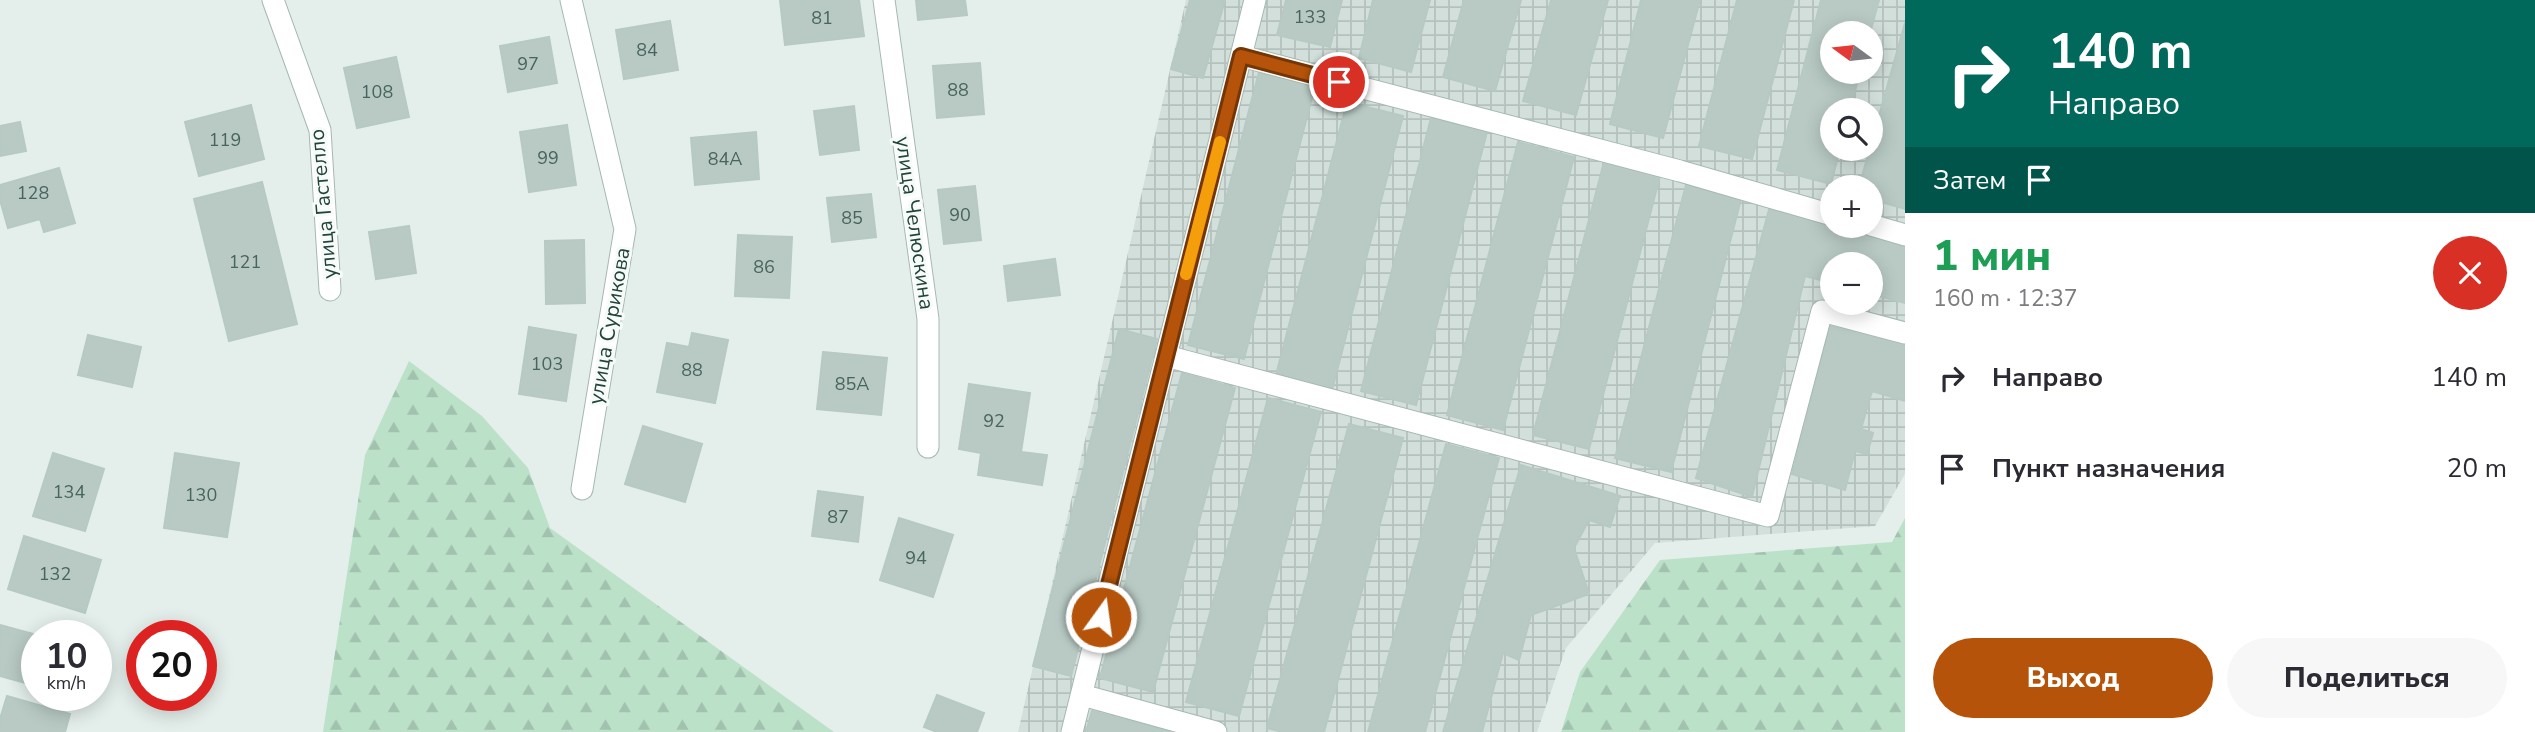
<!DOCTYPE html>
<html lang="ru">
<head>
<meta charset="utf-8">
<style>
	:root { --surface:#fff; --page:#f7f7f7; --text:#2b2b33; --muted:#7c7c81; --accent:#b45309 }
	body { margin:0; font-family:"Nunito Sans",sans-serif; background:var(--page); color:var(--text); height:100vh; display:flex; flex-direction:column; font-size:26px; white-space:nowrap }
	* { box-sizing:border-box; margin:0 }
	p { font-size:23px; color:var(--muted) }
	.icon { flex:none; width:38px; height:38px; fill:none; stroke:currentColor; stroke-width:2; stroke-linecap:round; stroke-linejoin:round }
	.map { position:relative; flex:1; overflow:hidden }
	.drawer { display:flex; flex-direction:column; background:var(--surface); width:630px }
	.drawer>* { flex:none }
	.hud { background:#00695c; color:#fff; overflow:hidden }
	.needle { width:46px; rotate:285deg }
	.tools { position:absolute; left:1820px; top:21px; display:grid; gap:14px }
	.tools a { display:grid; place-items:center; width:63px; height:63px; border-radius:50%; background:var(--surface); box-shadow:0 4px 18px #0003; font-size:35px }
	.speed { position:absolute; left:21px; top:620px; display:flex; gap:14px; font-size:35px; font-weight:700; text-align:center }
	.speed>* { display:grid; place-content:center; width:91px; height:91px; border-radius:50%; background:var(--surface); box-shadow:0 4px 18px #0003; line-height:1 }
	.speed small { font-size:18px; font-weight:400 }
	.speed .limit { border:10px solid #d22; background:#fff; color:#111 }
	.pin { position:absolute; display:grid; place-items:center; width:60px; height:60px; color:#fff; margin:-30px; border:4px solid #fff; border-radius:50%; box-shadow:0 2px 7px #0007 }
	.me { position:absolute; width:77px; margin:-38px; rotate:14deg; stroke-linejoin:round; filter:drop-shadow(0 0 5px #0008) }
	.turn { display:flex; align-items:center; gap:24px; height:147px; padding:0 28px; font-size:32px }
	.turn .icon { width:91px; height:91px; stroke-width:2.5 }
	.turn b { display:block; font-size:49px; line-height:60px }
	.then { display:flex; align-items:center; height:66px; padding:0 28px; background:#0003; gap:14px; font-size:26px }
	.round { display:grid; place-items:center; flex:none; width:74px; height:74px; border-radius:37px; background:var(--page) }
	.headline { display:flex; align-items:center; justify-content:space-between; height:119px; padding:0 28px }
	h1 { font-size:42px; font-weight:800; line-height:52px; color:#1e9e55 }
	.action { display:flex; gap:14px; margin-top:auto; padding:14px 28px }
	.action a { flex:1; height:80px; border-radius:42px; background:var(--accent); color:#fff; font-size:28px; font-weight:800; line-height:80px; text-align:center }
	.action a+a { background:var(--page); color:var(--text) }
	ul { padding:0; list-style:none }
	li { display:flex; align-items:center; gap:21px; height:91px; padding:0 28px }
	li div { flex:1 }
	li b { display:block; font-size:26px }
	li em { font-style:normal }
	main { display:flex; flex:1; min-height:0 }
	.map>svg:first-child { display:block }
	.industrial { fill:url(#industrial-grid); fill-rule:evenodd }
	.forest { fill:url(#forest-firs) }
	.building { fill:#b9cac4; stroke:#b6c9c3; stroke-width:2 }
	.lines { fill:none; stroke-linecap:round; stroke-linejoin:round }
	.minor-casing { stroke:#a6b8b3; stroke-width:23 }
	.minor { stroke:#fff; stroke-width:21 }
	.route-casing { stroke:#753606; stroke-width:18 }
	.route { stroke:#b45309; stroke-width:12 }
	.slow { stroke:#f59e0b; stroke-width:12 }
	.labels { text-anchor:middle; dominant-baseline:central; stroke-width:6; stroke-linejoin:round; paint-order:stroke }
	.number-label { font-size:18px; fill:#48645e }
	.street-label { font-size:21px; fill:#22423c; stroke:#f6fbf8 }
</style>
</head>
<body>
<main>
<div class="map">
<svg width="1905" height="732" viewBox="0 0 1905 732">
	<defs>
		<pattern id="industrial-grid" width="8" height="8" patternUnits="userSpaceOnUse" patternTransform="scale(1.75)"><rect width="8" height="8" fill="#d2dfda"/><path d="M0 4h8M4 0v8" fill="none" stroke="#b4c1bc"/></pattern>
		<pattern id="forest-firs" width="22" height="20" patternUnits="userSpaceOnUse" patternTransform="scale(1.75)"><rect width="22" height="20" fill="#bce1c9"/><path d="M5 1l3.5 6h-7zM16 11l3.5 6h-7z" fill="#a1c2ae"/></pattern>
	</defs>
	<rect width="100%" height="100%" fill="#e4efeb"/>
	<path class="industrial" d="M 1186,0 L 1905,0 L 1905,474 L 1875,526 L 1655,543 L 1566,648 L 1537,732 L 1018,732 ZM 1832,33 L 1871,33 L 1871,72 L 1832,72 ZM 1832,110 L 1871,110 L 1871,149 L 1832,149 ZM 1832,187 L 1871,187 L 1871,226 L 1832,226 ZM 1832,264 L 1871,264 L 1871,303 L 1832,303 Z"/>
	<path class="forest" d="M 409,361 L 482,416 L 528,468 L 550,528 L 834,732 L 323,732 L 365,455 Z
		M 1905,518 L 1905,732 L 1561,732 L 1580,672 L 1660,560 L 1892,542 Z"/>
	<path class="building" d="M 780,0 L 859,0 L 864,36 L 785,45 Z
		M 916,0 L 965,0 L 967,15 L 918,20 Z
		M 1190,0 L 1225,0 L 1203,78 L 1171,69 Z
		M 1286,0 L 1342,0 L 1330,47 L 1277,35 Z
		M 1373,0 L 1430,0 L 1411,72 L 1359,58 Z
		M 1464,0 L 1521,0 L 1495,91 L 1443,77 Z
		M 1551,0 L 1608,0 L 1576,115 L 1523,101 Z
		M 1641,0 L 1700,0 L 1663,138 L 1610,124 Z
		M 1737,0 L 1794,0 L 1752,159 L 1699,146 Z
		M 1821,0 L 1879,0 L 1870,33 L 1832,33 L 1832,72 L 1860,72 L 1850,110 L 1832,110 L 1832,149 L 1840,149 L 1831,184 L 1777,170 Z
		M 670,21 L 678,70 L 624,79 L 616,30 Z
		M 1905,23 L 1905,209 L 1871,199 L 1871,187 L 1859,187 Z
		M 549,37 L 557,83 L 508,92 L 500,46 Z
		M 396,57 L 409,117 L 357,128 L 344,68 Z
		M 980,63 L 984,114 L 937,118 L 933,66 Z
		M 1259,72 L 1315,86 L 1244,359 L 1188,345 Z
		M 1347,102 L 1403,116 L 1332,390 L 1276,375 Z
		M 251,105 L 264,159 L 199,176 L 185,122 Z
		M 854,106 L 859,150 L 820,155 L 814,111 Z
		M 1431,118 L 1487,132 L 1416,405 L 1361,391 Z
		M 20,122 L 26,151 L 0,156 L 0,126 Z
		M 567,125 L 576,185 L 529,192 L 520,132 Z
		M 756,132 L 759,179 L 695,185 L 691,138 Z
		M 1518,142 L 1574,157 L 1503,430 L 1447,415 Z
		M 1604,162 L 1660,176 L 1589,449 L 1533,435 Z
		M 59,168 L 75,223 L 44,232 L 40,219 L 8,228 L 0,200 L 0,185 Z
		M 262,182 L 297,324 L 229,341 L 194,199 Z
		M 1686,185 L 1741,199 L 1671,472 L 1615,458 Z
		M 975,186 L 981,240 L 944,244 L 938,190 Z
		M 871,194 L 876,237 L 832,242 L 827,198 Z
		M 1770,206 L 1832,224 L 1832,226 L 1905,244 L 1905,303 L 1871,294 L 1871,264 L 1832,264 L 1832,283 L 1805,276 L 1752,497 L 1696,478 Z
		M 409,226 L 416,273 L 376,279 L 369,232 Z
		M 738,235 L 792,237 L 789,298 L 735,296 Z
		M 584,240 L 585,303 L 546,304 L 545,241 Z
		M 1055,259 L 1060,295 L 1008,301 L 1004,266 Z
		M 1830,326 L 1905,344 L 1905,401 L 1872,391 L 1861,429 L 1873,433 L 1867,454 L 1855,451 L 1845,490 L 1792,474 Z
		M 529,327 L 576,335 L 566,401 L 519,394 Z
		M 1119,329 L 1157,339 L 1071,676 L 1033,666 Z
		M 692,333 L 728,340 L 715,403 L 657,392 L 667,343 L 689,347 Z
		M 88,335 L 141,347 L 132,387 L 78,375 Z
		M 823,352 L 887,358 L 881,415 L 817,409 Z
		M 1182,373 L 1235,388 L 1153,692 L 1100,678 Z
		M 969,384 L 1030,393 L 1021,452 L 1047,455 L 1042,485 L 978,475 L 981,453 L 959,449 Z
		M 1268,398 L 1321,412 L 1239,716 L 1186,702 Z
		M 1349,424 L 1403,438 L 1324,732 L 1282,732 L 1267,728 Z
		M 643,426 L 702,444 L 685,502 L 625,484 Z
		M 1446,444 L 1499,458 L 1425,732 L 1368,732 Z
		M 53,453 L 104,469 L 85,531 L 33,516 Z
		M 175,453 L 239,463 L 227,537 L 164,528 Z
		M 1521,465 L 1620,496 L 1610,527 L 1589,520 L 1574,548 L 1589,594 L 1531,615 L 1519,660 L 1503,653 L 1482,732 L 1443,732 Z
		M 818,491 L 863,497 L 858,542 L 812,536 Z
		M 899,518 L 953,535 L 933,597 L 880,580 Z
		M 24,536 L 101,560 L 85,613 L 8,589 Z
		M 0,625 L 37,635 L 36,686 L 0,676 Z
		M 937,695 L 984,713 L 977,732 L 937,732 L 924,727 Z
		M 7,696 L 70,714 L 65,732 L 0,732 L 0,719 Z
		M 1092,711 L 1171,732 L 1086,732 Z"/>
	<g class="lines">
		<defs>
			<path id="minor" d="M 273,0 L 320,130 L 330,290
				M 571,0 L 625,229 L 582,489
				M 884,0 L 928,319 L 928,447
				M 1241,56 L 1680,171 L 1832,215
				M 1871,225 L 1905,235
				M 1166,356 L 1768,516 L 1822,311 L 1905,333
				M 1082,695 L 1216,732
				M 1072,732 L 1255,0"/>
		</defs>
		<use href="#minor" class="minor-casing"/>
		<use href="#minor" class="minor"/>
	</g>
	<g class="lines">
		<defs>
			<path id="route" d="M 1101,617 L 1241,56 L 1339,82"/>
		</defs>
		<use href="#route" class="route-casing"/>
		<use href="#route" class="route"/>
		<path class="slow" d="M 1186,274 L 1220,142"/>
	</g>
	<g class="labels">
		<g class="number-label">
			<text x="1310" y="17">133</text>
			<text x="822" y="18">81</text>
			<text x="647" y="50">84</text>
			<text x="528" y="64">97</text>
			<text x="958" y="90">88</text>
			<text x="377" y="92">108</text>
			<text x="225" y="140">119</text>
			<text x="548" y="158">99</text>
			<text x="725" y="159">84А</text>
			<text x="33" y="193">128</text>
			<text x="960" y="215">90</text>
			<text x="852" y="218">85</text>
			<text x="245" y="262">121</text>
			<text x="764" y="267">86</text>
			<text x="547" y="364">103</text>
			<text x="692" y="370">88</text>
			<text x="852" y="384">85А</text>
			<text x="994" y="421">92</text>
			<text x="69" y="492">134</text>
			<text x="201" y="495">130</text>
			<text x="838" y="517">87</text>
			<text x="916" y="558">94</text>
			<text x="55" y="574">132</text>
		</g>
		<g class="street-label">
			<text transform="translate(323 204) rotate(-95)">улица Гастелло</text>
			<text transform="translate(915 223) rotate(82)">улица Челюскина</text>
			<text transform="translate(609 326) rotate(-80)">улица Сурикова</text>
		</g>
	</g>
</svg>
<div class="tools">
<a><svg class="needle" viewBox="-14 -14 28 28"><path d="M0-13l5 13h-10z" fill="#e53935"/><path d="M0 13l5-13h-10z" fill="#7c7c81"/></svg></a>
<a><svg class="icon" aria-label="search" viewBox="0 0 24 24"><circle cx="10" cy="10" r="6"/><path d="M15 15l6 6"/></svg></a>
<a>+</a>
<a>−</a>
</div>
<div class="speed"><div>10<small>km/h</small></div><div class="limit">20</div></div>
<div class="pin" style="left:1339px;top:82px;background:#d93025"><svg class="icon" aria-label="arrive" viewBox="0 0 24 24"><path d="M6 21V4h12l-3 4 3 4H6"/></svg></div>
<svg class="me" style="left:1101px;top:617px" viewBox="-20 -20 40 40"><circle r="17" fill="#b45309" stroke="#fff" stroke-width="3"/><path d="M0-11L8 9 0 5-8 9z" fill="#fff"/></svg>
</div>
<section class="drawer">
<div class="hud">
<div class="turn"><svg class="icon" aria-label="right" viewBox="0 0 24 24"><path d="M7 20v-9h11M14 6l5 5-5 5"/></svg><div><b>140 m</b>Направо</div></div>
<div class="then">Затем<svg class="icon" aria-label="arrive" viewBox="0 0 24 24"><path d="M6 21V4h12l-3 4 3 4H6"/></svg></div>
</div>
<div class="headline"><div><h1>1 мин</h1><p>160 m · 12:37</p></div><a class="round" style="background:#d93025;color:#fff"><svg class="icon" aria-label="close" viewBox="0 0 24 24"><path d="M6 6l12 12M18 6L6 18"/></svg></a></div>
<ul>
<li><svg class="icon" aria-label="right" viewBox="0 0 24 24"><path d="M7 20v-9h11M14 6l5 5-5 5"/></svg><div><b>Направо</b></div><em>140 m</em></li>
<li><svg class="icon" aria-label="arrive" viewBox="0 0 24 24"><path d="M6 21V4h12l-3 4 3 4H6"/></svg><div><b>Пункт назначения</b></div><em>20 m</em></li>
</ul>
<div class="action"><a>Выход</a><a>Поделиться</a></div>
</section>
</main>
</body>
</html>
